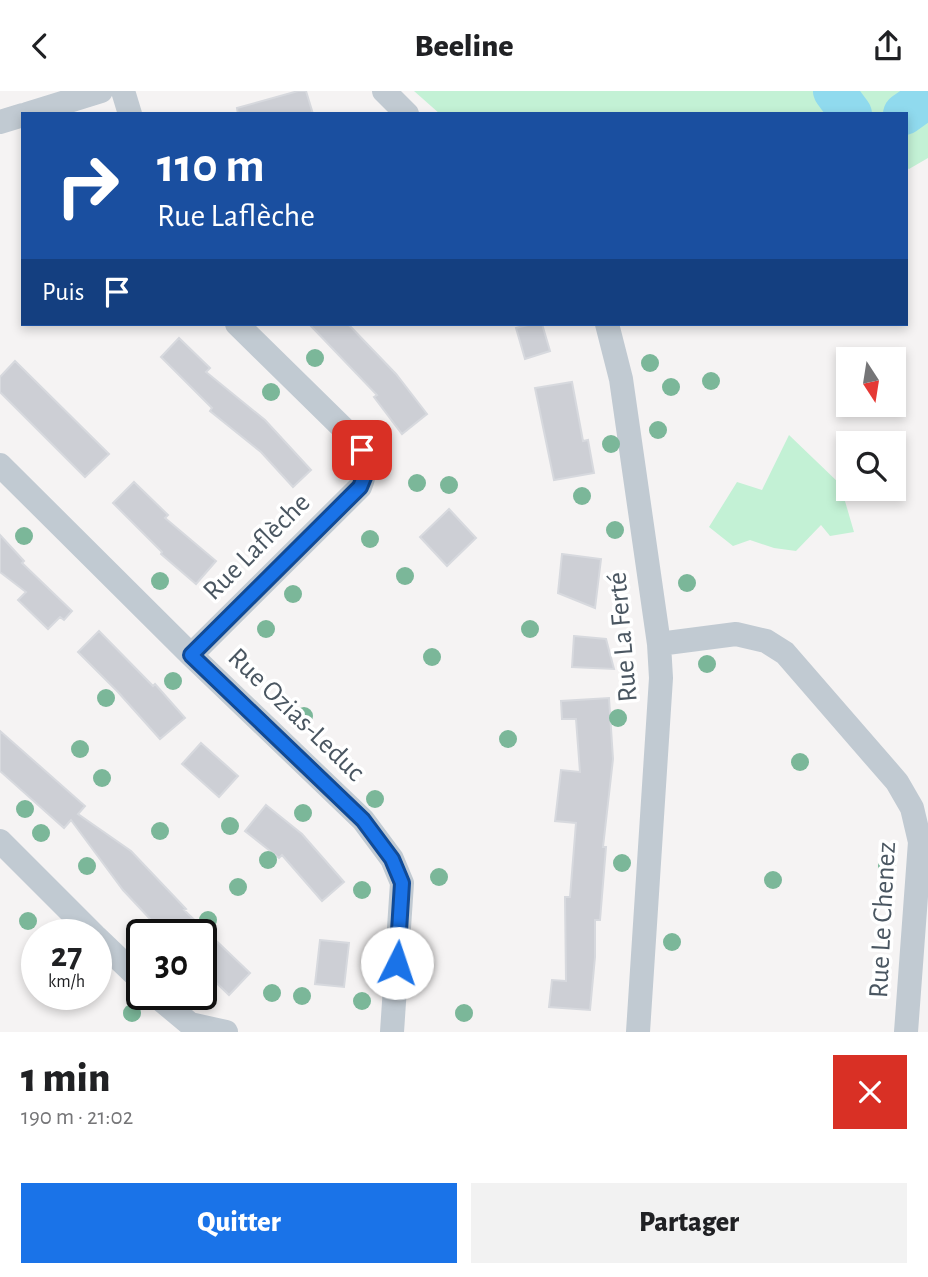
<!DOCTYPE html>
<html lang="fr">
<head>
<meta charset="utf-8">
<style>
	:root { --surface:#fff; --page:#f2f2f2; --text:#202124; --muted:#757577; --accent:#1a73e8 }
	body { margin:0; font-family:"Alegreya Sans",sans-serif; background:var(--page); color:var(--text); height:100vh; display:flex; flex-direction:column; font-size:26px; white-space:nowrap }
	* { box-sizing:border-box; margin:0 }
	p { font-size:23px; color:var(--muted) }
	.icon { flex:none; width:38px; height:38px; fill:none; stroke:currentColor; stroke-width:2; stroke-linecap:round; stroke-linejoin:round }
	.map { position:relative; height:941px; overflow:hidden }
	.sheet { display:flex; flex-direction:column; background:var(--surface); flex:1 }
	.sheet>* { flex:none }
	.top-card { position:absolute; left:21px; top:21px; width:887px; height:214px; border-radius:0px; box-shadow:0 4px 10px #0003; background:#1a4fa0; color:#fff; overflow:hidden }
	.needle { width:46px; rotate:168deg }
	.tools { position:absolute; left:836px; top:256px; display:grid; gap:14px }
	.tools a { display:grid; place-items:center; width:70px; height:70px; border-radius:0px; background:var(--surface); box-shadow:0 4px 10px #0003; font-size:35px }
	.speed { position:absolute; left:21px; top:828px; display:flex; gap:14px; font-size:35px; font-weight:700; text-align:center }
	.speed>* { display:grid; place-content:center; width:91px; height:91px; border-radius:50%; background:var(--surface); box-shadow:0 4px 10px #0003; line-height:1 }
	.speed small { font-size:18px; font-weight:400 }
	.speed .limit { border:4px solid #111; border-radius:10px; background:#fff; color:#111 }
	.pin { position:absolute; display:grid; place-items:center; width:60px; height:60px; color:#fff; margin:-30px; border-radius:14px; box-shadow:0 4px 10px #0006 }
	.me { position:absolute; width:77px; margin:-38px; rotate:4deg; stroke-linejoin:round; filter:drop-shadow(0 0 5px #0008) }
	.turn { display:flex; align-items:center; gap:24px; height:147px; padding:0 21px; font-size:32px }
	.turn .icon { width:91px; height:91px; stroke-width:2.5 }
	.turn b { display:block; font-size:49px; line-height:60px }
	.then { display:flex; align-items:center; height:66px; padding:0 21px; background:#0003; gap:14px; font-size:26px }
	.round { display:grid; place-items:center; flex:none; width:74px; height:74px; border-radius:0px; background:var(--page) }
	.overview { display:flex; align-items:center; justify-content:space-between; height:119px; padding:0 21px }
	h1 { font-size:42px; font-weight:800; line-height:52px }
	.button { display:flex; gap:14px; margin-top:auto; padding:14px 21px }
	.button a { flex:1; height:80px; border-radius:0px; background:var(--accent); color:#fff; font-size:28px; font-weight:800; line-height:80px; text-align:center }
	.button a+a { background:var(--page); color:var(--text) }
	header { display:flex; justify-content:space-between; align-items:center; height:91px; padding:0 21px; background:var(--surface); font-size:32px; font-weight:800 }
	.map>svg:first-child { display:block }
	.green { fill:#c3f1d5 }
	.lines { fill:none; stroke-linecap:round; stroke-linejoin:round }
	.river { stroke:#90daee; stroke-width:42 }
	.building { fill:#cdcfd5; stroke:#d7d9de; stroke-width:2 }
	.minor { stroke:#c1cad2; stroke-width:24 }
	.tree { fill:#7bb799 }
	.route-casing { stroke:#114b97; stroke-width:18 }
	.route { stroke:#1a73e8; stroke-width:12 }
	.labels { text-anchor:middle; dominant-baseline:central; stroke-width:7; stroke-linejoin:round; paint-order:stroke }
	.street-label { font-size:28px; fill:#4a5661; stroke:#fff }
</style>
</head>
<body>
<header><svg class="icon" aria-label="back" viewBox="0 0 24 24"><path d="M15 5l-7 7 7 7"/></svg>Beeline<svg class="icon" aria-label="share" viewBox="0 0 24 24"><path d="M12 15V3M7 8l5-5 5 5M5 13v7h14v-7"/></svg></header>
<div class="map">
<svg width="928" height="941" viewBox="0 0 928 941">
	<rect width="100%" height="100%" fill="#f5f3f3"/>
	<path class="green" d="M 414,0 L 928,0 L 928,67 L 909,78 L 907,77 L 906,23 L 440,23 Z
		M 789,344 L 840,393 L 854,441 L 830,445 L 821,434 L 796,460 L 774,457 L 750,449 L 733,455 L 709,436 L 737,391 L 762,399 Z"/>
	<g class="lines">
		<path class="river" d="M 834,0 L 851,23
			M 904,23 L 928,6"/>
	</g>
	<path class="building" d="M 298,0 L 306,0 L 313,23 L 238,23 L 237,17 Z
		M 309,233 L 348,233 L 396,283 L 427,323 L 402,343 L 374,306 L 377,304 Z
		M 532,233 L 542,233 L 550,260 L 525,268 L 516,237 Z
		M 179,247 L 210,277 L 206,281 L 265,329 L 311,379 L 293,396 L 261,361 L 210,320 L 212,317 L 161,266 Z
		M 15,270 L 109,363 L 85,386 L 0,301 L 0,286 Z
		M 572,291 L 583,350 L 588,349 L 594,382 L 554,389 L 535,297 Z
		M 134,391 L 168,424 L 165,427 L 216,470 L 196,493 L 161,463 L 162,461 L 113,412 Z
		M 449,418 L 476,447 L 447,475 L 420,446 Z
		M 0,444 L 24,470 L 22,472 L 72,520 L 64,529 L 60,526 L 48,538 L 18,509 L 26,501 L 0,481 Z
		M 562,463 L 601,468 L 595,517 L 558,502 Z
		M 99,540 L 153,595 L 155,593 L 185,627 L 160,648 L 118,601 L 78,561 Z
		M 574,545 L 606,548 L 614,578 L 572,576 Z
		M 609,607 L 613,668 L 603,756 L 606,756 L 600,829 L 595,829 L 595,866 L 590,919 L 549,916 L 552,889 L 566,890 L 565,806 L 570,806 L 576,732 L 555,730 L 561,679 L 580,681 L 576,628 L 562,628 L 561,610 Z
		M 0,640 L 85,715 L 78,723 L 131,760 L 186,818 L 184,819 L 250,882 L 229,904 L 201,877 L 201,844 L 165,844 L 123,799 L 71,729 L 64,737 L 0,680 Z
		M 201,652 L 238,685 L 219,706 L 182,673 Z
		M 266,714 L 302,743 L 344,791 L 322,810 L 282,764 L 279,767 L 245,740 Z
		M 320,849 L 349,852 L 344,896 L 315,893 Z"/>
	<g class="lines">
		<path class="minor" d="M 123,0 L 130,23
			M 384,0 L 407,23
			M 27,23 L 101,0
			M 0,31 L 23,24
			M 607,233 L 621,288 L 659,553 L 661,587 L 638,941
			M 0,374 L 191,564 L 363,729 L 392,768 L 402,792 L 392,941
			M 659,553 L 736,543 L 766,550 L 785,562 L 897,691 L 912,717 L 920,751 L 906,941
			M 191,564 L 360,396 C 370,371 366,364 349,343 L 237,233
			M 0,750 L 94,844
			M 96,846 L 142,890
			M 154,903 L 190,933 L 226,941"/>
	</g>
	<g class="tree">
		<circle cx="315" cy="267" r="9"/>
		<circle cx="650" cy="272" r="9"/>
		<circle cx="711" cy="290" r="9"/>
		<circle cx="671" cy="296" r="9"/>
		<circle cx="271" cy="301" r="9"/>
		<circle cx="658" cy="339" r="9"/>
		<circle cx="611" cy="353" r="9"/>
		<circle cx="417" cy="392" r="9"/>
		<circle cx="449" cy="394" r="9"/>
		<circle cx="582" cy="405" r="9"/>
		<circle cx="615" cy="439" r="9"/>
		<circle cx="24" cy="445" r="9"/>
		<circle cx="370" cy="448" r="9"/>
		<circle cx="405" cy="485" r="9"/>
		<circle cx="160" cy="490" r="9"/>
		<circle cx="687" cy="492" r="9"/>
		<circle cx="293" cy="503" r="9"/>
		<circle cx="266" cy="538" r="9"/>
		<circle cx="530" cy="538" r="9"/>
		<circle cx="432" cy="566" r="9"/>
		<circle cx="241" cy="567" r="9"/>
		<circle cx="707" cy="573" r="9"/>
		<circle cx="173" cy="590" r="9"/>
		<circle cx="106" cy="607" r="9"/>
		<circle cx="304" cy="625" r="9"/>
		<circle cx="618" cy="627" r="9"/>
		<circle cx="508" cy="648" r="9"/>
		<circle cx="80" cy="658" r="9"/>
		<circle cx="800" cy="671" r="9"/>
		<circle cx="102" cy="687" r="9"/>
		<circle cx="375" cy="708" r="9"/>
		<circle cx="25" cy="718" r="9"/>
		<circle cx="303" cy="722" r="9"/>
		<circle cx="230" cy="735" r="9"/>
		<circle cx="160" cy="740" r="9"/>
		<circle cx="41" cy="742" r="9"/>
		<circle cx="268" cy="769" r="9"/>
		<circle cx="622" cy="772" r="9"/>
		<circle cx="87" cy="775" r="9"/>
		<circle cx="887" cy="775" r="9"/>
		<circle cx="439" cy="786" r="9"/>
		<circle cx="773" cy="789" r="9"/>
		<circle cx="238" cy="796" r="9"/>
		<circle cx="362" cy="799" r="9"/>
		<circle cx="208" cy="829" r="9"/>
		<circle cx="28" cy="830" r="9"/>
		<circle cx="672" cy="851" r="9"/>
		<circle cx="272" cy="902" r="9"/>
		<circle cx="302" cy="905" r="9"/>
		<circle cx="362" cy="910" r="9"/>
		<circle cx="132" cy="922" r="9"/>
		<circle cx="464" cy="922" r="9"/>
	</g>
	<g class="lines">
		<defs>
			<path id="route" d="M 362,359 L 367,379 L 360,396 L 191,564 L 363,729 L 392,768 L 402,792 L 397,872"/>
		</defs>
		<use href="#route" class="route-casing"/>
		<use href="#route" class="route"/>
	</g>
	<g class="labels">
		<g class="street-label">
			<text transform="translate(257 456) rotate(-45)">Rue Laflèche</text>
			<text transform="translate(623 546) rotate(-95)">Rue La Ferté</text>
			<text transform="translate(296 624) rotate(44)">Rue Ozias-Leduc</text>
			<text transform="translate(883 829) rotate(-87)">Rue Le Chenez</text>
		</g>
	</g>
</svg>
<div class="tools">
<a><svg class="needle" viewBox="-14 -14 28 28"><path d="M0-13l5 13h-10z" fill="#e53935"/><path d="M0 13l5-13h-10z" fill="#757577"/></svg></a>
<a><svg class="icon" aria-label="search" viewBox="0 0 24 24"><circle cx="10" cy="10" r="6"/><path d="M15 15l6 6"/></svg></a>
</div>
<div class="speed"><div>27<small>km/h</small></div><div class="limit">30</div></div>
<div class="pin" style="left:362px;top:359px;background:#d93025"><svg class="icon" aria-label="arrive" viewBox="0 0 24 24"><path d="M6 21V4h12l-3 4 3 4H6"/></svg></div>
<svg class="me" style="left:397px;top:872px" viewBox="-20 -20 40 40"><circle r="19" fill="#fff"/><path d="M0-13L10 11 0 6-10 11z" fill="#1a73e8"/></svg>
<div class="top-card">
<div class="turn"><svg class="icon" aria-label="right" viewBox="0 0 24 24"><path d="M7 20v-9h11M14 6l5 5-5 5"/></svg><div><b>110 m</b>Rue Laflèche</div></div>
<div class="then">Puis<svg class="icon" aria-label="arrive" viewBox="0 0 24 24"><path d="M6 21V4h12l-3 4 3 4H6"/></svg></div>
</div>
</div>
<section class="sheet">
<div class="overview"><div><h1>1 min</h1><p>190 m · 21:02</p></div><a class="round" style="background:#d93025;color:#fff"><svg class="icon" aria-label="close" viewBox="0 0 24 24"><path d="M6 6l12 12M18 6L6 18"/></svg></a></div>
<div class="button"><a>Quitter</a><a>Partager</a></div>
</section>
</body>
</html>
